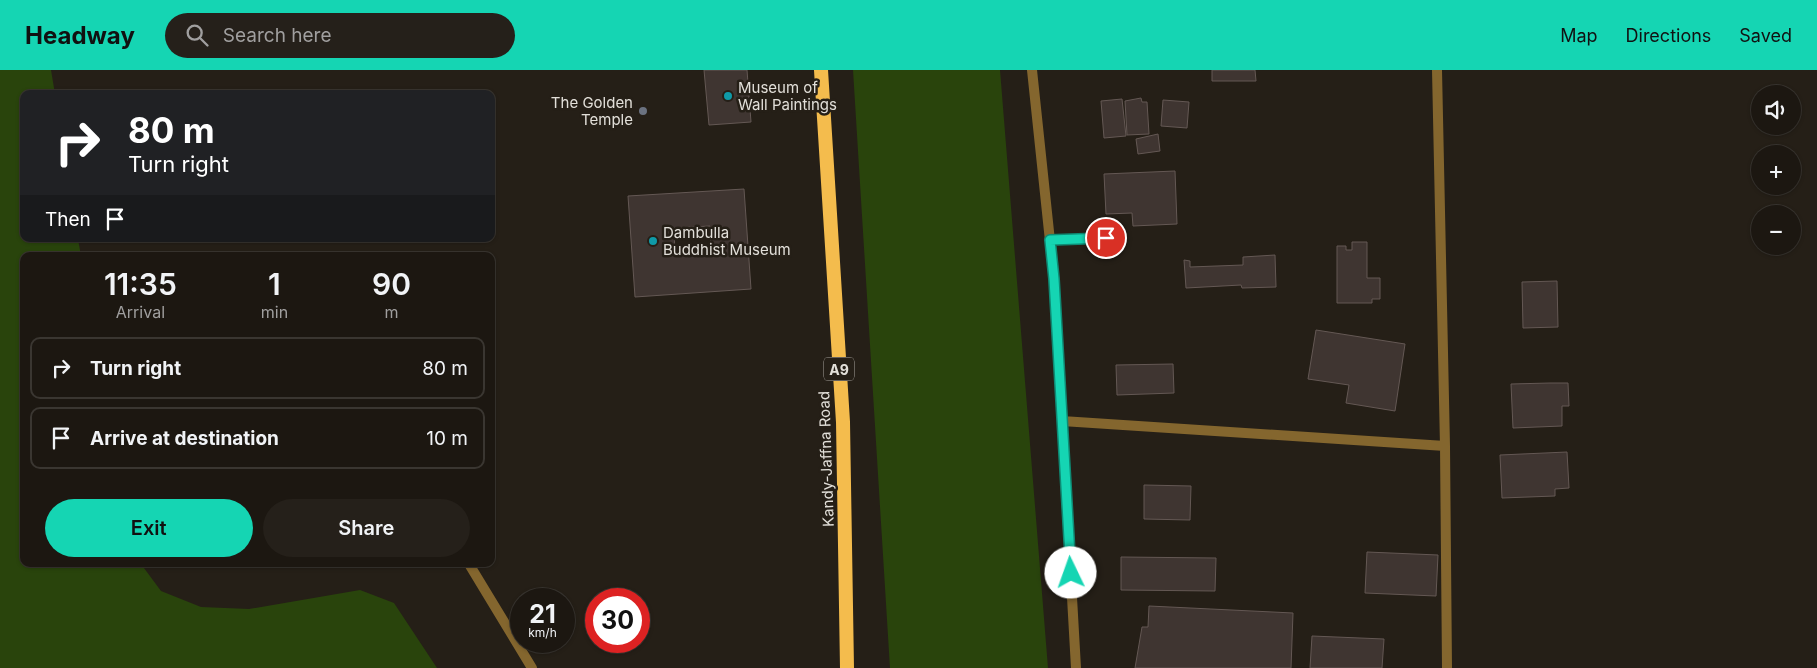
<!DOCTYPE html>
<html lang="en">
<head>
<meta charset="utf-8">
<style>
	:root { --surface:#1c1711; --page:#25201a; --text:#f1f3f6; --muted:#a09f9f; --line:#3a3631; --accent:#15d5b3 }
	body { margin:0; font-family:Inter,sans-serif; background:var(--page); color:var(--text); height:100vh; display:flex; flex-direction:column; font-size:19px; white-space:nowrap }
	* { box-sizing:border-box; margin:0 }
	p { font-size:16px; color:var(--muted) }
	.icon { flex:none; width:28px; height:28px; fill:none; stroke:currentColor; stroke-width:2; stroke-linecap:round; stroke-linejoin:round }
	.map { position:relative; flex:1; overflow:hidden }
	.drawer { position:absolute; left:20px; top:182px; width:475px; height:315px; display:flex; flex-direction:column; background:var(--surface); border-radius:10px; box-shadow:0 1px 4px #0004,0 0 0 1px var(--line) }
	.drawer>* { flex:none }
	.banner { position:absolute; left:20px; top:20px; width:475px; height:152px; border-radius:10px; box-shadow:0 1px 4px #0004,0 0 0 1px var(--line); background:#202124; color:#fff; overflow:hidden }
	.tools { position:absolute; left:1751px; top:15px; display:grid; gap:10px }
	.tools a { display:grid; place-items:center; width:50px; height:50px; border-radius:50%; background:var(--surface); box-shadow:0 1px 4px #0004,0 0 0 1px var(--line); font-size:25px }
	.speed { position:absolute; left:510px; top:518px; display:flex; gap:10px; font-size:25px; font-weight:700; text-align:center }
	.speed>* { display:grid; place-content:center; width:65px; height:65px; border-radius:50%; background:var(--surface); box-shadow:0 1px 4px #0004,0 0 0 1px var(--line); line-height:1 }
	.speed small { font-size:12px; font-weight:400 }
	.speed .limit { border:8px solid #d22; background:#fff; color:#111 }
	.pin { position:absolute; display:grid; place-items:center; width:42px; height:42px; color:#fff; margin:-21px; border:2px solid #fff; border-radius:50%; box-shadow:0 1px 5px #0007 }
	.me { position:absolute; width:55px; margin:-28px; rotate:357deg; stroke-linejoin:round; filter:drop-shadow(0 0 4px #0008) }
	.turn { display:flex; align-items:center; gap:18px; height:105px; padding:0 25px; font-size:22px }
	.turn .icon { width:65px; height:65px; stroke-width:2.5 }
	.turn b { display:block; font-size:35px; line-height:42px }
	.then { display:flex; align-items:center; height:48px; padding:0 25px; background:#0003; gap:10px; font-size:19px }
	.eta { display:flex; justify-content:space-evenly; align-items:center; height:85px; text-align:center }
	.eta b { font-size:30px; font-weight:600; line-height:35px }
	.primary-button { display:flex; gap:10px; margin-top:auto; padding:10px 25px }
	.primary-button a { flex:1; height:58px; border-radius:30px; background:var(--accent); color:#111; font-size:20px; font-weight:600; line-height:58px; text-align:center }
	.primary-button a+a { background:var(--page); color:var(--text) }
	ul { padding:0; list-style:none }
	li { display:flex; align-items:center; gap:15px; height:62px; margin:0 10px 8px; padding:0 15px; border:2px solid var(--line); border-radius:10px }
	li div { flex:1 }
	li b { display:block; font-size:19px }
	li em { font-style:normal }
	header { display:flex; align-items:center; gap:30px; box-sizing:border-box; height:70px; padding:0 25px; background:var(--accent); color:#111 }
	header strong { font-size:24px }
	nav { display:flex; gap:28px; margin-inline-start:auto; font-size:18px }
	.search { width:350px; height:45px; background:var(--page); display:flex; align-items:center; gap:12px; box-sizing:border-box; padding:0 18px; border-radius:28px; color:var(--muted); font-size:19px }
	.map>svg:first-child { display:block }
	.green { fill:#29440c }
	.building { fill:#3f3531; stroke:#645854; fill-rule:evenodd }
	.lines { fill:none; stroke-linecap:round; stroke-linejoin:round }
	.service { stroke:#84662e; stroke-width:10 }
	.pedestrian { stroke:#84662e; stroke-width:10 }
	.minor { stroke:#84662e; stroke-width:10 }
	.trunk { stroke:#f4bc4d; stroke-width:14 }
	.route-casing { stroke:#0e8a74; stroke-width:12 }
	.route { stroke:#15d5b3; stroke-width:9 }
	.culture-dot { fill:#0f9aa8; stroke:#251f17; stroke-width:2 }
	.worship-dot { fill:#6b7280; stroke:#251f17; stroke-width:2 }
	.labels { text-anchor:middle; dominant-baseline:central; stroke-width:5; stroke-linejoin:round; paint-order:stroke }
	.shield { fill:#251f17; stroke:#a9a59f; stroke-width:1 }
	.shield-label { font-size:14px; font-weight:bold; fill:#e2dfd9 }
	.poi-label { font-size:15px; fill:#e2dfd9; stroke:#251f17; text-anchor:start }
	.street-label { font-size:15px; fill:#e2dfd9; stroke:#251f17 }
</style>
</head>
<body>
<header>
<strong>Headway</strong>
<div class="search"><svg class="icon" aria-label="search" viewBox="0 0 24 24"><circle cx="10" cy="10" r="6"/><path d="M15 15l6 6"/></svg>Search here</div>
<nav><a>Map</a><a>Directions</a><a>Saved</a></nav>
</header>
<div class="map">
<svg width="1817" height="598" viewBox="0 0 1817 598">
	<rect width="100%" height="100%" fill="#251f17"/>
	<path class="green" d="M 0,0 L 51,0 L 55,24 L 24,24 L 24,169 L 78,169 L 81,186 L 24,186 L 24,494 L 141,494 L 161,521 L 201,537 L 249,539 L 360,520 L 394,533 L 437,598 L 0,598 Z
		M 853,0 L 1000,0 L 1048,598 L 890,598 Z"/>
	<path class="building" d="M 704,0 L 747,0 L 751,52 L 709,55 Z
		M 1212,0 L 1255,0 L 1256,11 L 1212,11 Z
		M 1141,28 L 1142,32 L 1147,32 L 1149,64 L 1127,65 L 1125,31 Z
		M 1122,29 L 1126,66 L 1104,68 L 1101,31 Z
		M 1163,30 L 1189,32 L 1187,58 L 1161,56 Z
		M 1158,64 L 1160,81 L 1138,84 L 1136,69 Z
		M 1175,101 L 1177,154 L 1133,156 L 1132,143 L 1106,144 L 1104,104 Z
		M 744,119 L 751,219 L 635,227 L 628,126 ZM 710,156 L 711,184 L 675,186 L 674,158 Z
		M 1352,172 L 1367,172 L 1367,208 L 1380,208 L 1380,229 L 1372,229 L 1372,233 L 1337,233 L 1337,176 L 1346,176 L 1346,180 L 1352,180 Z
		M 1275,185 L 1276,217 L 1242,218 L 1241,215 L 1186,218 L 1184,190 L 1190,191 L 1190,197 L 1243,195 L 1243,187 Z
		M 1557,211 L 1558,257 L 1523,258 L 1522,212 Z
		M 1316,260 L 1405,274 L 1395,341 L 1346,333 L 1349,315 L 1308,309 Z
		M 1173,294 L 1174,323 L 1117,325 L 1116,295 Z
		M 1550,313 L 1568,313 L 1569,336 L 1562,336 L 1562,356 L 1513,358 L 1511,314 Z
		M 1567,382 L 1569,418 L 1555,419 L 1555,426 L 1502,428 L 1500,385 Z
		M 1144,415 L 1191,416 L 1190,450 L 1144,449 Z
		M 1367,482 L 1438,485 L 1436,526 L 1365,523 Z
		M 1121,487 L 1216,488 L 1215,521 L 1121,520 Z
		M 1149,536 L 1293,543 L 1291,598 L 1135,598 L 1142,557 L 1148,557 Z
		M 1312,566 L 1384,569 L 1382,598 L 1310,598 Z"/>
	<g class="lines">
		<path class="service" d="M 1050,170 L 1106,168"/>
		<path class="pedestrian" d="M 469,494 L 532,598"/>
		<path class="minor" d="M 1032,0 L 1054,209 L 1076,598
			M 1437,0 L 1445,376 L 1447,598
			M 1062,351 L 1445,376"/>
		<path class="trunk" d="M 821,0 L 843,352 L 847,598"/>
	</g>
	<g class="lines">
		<defs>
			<path id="route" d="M 1071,503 L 1054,209 L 1050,170 L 1106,168"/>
		</defs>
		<use href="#route" class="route-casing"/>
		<use href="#route" class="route"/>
	</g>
	<g class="culture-dot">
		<circle cx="728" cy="26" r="5"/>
		<circle cx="653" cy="171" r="5"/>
	</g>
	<circle class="worship-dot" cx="643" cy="41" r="5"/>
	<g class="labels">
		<rect class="shield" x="824" y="287.5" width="30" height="23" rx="4"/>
		<g class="shield-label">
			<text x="839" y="299">A9</text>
		</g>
		<g class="poi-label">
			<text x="738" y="17">Museum of<tspan x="738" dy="17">Wall Paintings</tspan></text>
			<text x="633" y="32" text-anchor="end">The Golden<tspan x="633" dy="17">Temple</tspan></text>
			<text x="663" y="162">Dambulla<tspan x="663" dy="17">Buddhist Museum</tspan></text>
		</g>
		<g class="street-label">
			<text transform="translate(826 389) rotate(-92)">Kandy-Jaffna Road</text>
		</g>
	</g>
</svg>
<div class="tools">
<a><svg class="icon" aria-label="sound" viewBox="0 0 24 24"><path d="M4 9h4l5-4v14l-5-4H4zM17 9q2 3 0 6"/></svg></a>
<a>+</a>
<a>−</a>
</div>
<div class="speed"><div>21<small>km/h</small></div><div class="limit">30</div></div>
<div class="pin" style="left:1106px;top:168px;background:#d93025"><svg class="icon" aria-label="arrive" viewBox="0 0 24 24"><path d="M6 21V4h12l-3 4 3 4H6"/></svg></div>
<svg class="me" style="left:1071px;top:503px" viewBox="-20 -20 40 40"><circle r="19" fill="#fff"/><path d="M0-13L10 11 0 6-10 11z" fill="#15d5b3"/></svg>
<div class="banner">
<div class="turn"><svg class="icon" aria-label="right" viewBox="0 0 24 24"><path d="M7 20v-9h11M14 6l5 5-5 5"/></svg><div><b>80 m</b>Turn right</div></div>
<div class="then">Then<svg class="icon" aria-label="arrive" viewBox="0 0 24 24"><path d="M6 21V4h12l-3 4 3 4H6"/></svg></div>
</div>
<section class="drawer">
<div class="eta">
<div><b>11:35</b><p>Arrival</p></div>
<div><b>1</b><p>min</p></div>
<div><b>90</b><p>m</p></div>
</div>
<ul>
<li><svg class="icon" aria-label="right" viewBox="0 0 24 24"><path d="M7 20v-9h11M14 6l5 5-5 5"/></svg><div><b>Turn right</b></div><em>80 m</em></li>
<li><svg class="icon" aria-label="arrive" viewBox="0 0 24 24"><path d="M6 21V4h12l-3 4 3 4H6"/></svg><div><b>Arrive at destination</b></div><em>10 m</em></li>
</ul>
<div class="primary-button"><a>Exit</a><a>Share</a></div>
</section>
</div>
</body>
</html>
